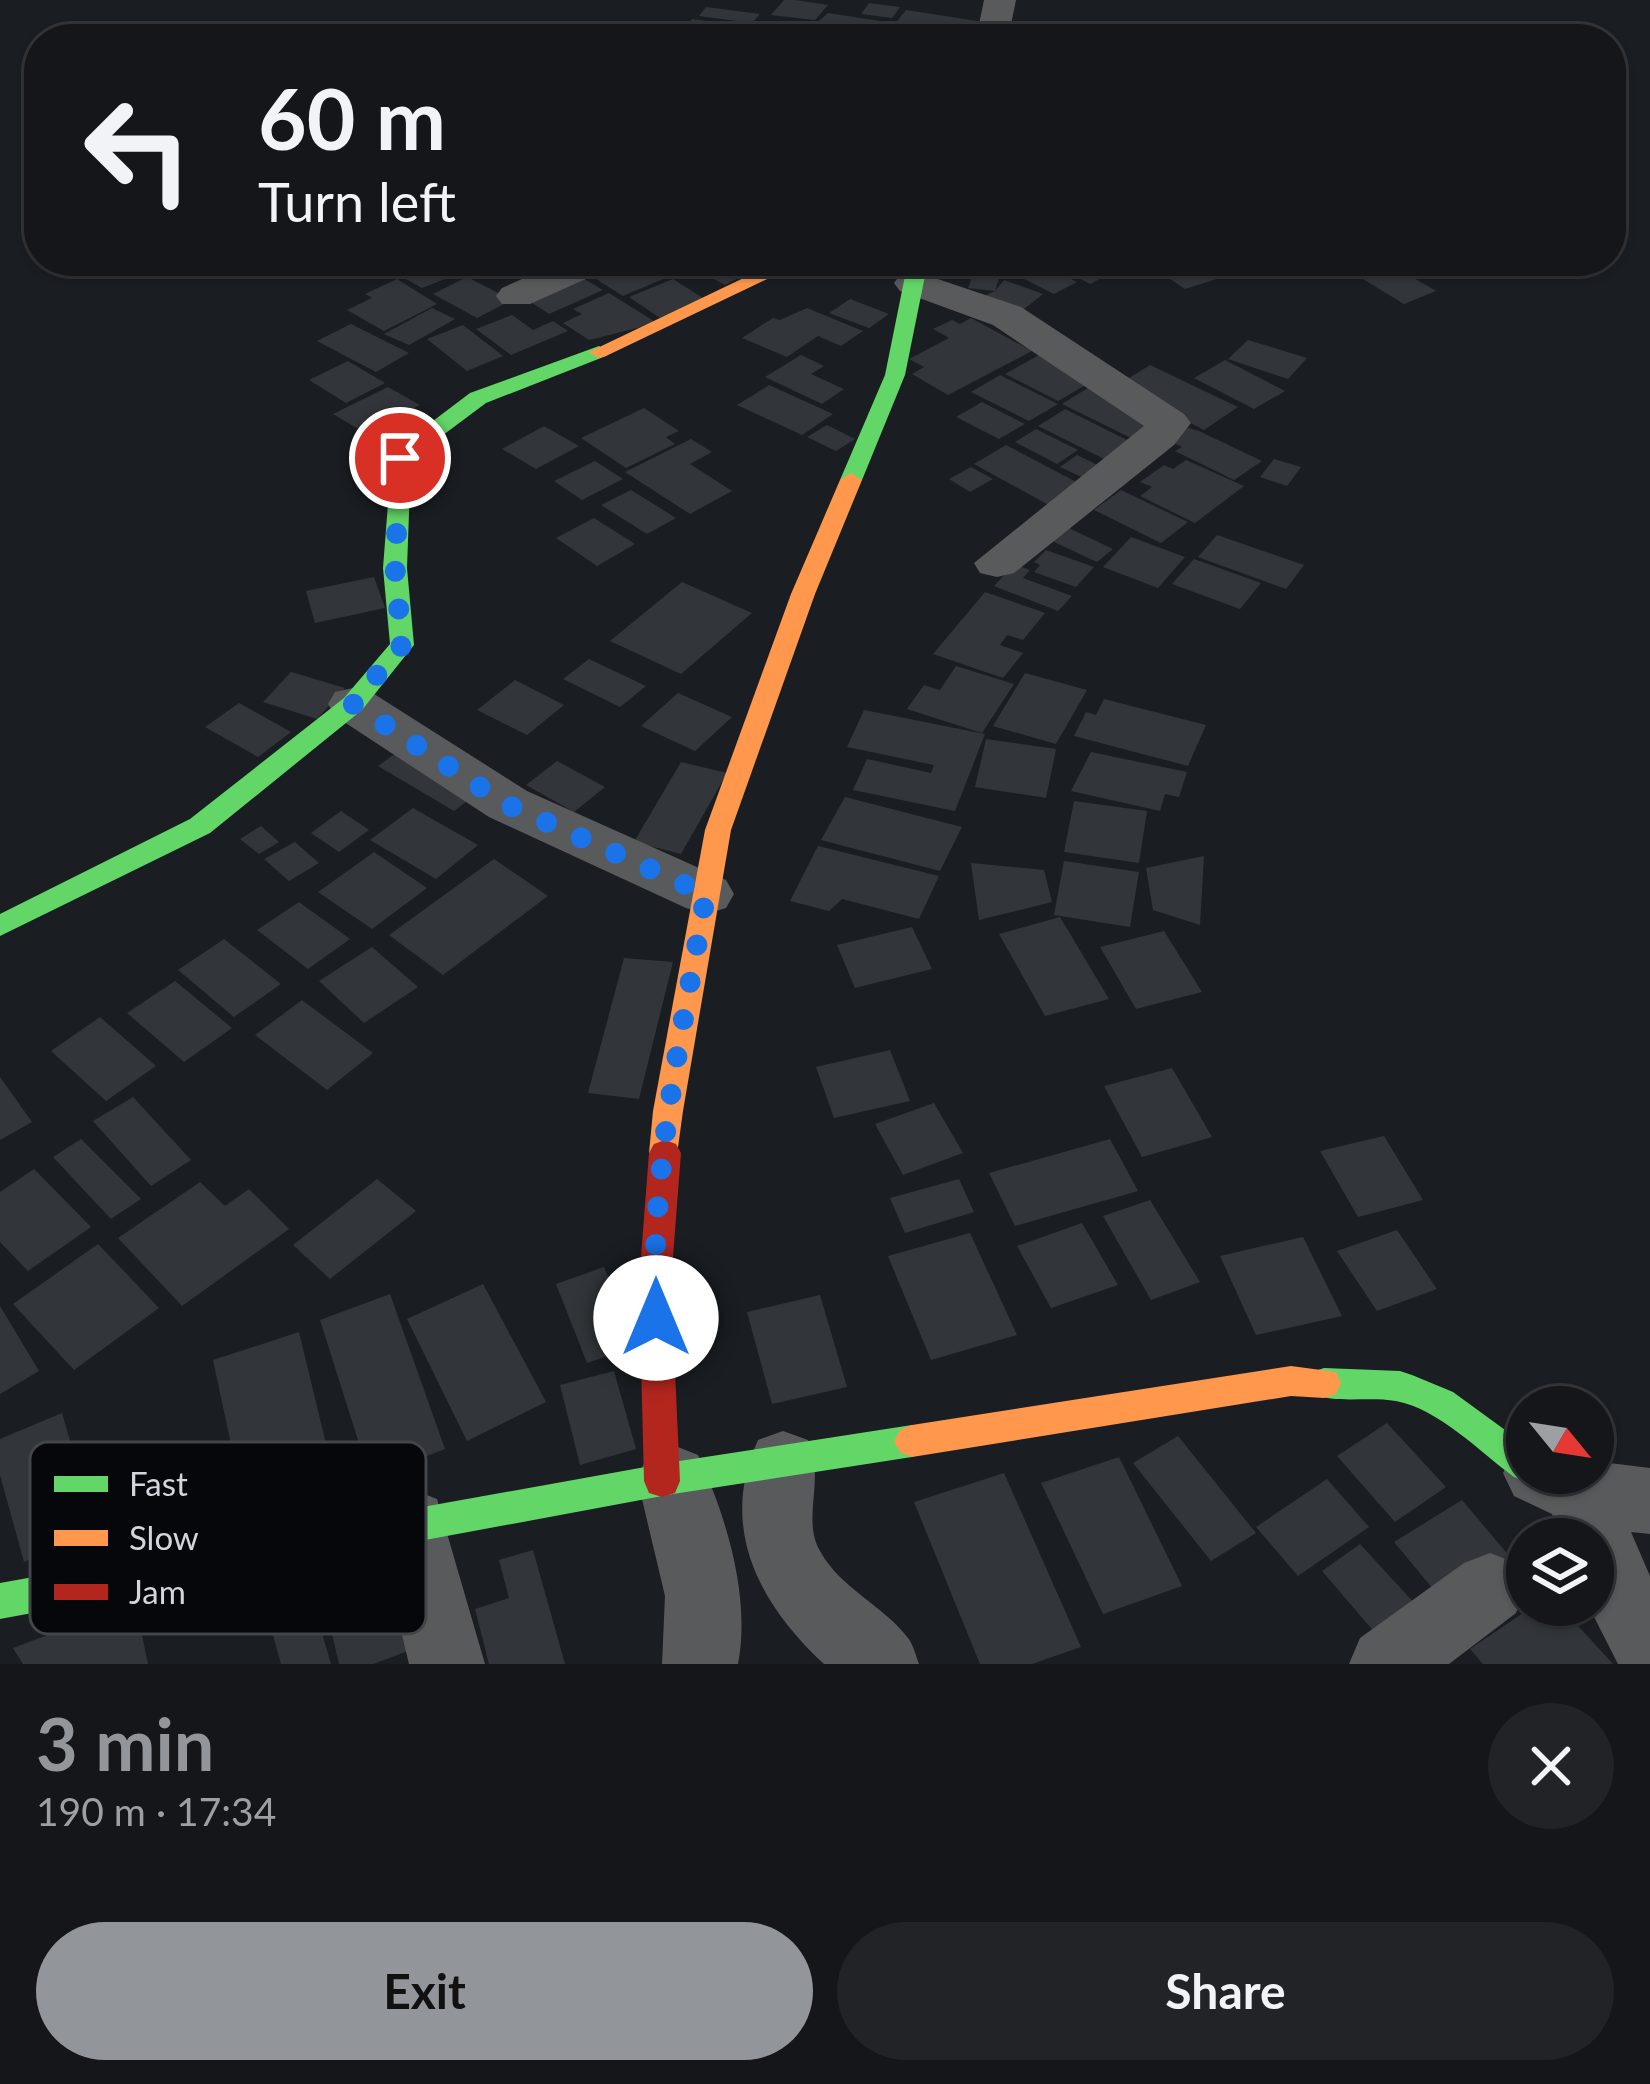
<!DOCTYPE html>
<html lang="en">
<head>
<meta charset="utf-8">
<style>
	:root { --surface:#14161a; --page:#212327; --text:#f1f3f6; --muted:#9d9fa2; --line:#333539; --accent:#92969b }
	body { margin:0; font-family:Lato,sans-serif; background:var(--page); color:var(--text); height:100vh; display:flex; flex-direction:column; font-size:45px; white-space:nowrap }
	* { box-sizing:border-box; margin:0 }
	p { font-size:39px; color:var(--muted) }
	.icon { flex:none; width:66px; height:66px; fill:none; stroke:currentColor; stroke-width:2; stroke-linecap:round; stroke-linejoin:round }
	.map { position:relative; height:1664px; overflow:hidden }
	.sheet { display:flex; flex-direction:column; background:var(--surface); flex:1 }
	.sheet>* { flex:none }
	.banner { position:absolute; left:24px; top:24px; width:1602px; height:252px; border-radius:48px; box-shadow:0 3px 9px #0004,0 0 0 3px var(--line); background:#14161a; color:var(--text); overflow:hidden }
	.needle { width:78px; rotate:120deg }
	.tools { position:absolute; left:1506px; top:1386px; display:grid; gap:24px }
	.tools a { display:grid; place-items:center; width:108px; height:108px; border-radius:50%; background:var(--surface); box-shadow:0 3px 9px #0004,0 0 0 3px var(--line); font-size:60px }
	.pin { position:absolute; display:grid; place-items:center; width:102px; height:102px; color:#fff; margin:-51px; border:6px solid #fff; border-radius:50%; box-shadow:0 3px 12px #0007 }
	.me { position:absolute; width:132px; margin:-66px; rotate:0deg; stroke-linejoin:round; filter:drop-shadow(0 0 9px #0008) }
	.turn { display:flex; align-items:center; gap:42px; height:252px; padding:0 36px; font-size:54px }
	.turn .icon { width:156px; height:156px; stroke-width:2.5 }
	.turn b { display:block; font-size:84px; line-height:102px }
	.round { display:grid; place-items:center; flex:none; width:126px; height:126px; border-radius:63px; background:var(--page) }
	.summary { display:flex; align-items:center; justify-content:space-between; height:204px; padding:0 36px }
	h1 { font-size:72px; font-weight:700; line-height:90px; color:var(--accent) }
	.button { display:flex; gap:24px; margin-top:auto; padding:24px 36px }
	.button a { flex:1; height:138px; border-radius:72px; background:var(--accent); color:#111; font-size:48px; font-weight:700; line-height:138px; text-align:center }
	.button a+a { background:var(--page); color:var(--text) }
	.map>svg:first-child { display:block }
	.building { fill:#32363a }
	.lines { fill:none; stroke-linecap:round; stroke-linejoin:round }
	.street { fill:#595a5c; fill-rule:evenodd }
	.fast { fill:#63d668; fill-rule:evenodd }
	.slow { fill:#ff974d; fill-rule:evenodd }
	.jam { fill:#b3261e; fill-rule:evenodd }
	.route { stroke:#1a73e8; stroke-width:21; stroke-dasharray:0 37.8 }
	.key { fill:#05070a; stroke:#424549; stroke-width:3 }
	.key-label { font-size:33px; fill:#d2d6dc }
</style>
</head>
<body>
<div class="map">
<svg width="1650" height="1664" viewBox="0 0 1650 1664">
	<rect width="100%" height="100%" fill="#1a1e22"/>
	<path class="building" d="M 784,0 L 795,0 L 828,5 L 815,20 L 771,15 Z
		M 869,3 L 900,7 L 892,18 L 861,14 Z
		M 706,7 L 760,14 L 752,23 L 699,16 Z
		M 906,10 L 977,21 L 965,36 L 894,25 Z
		M 828,13 L 880,21 L 873,29 L 819,21 Z
		M 692,19 L 742,26 L 733,37 L 683,31 Z
		M 814,22 L 883,37 L 882,39 L 821,39 L 797,33 Z
		M 895,29 L 950,36 L 950,39 L 888,39 Z
		M 420,261 L 474,261 L 481,265 L 422,288 L 395,273 Z
		M 612,261 L 645,261 L 670,276 L 623,296 L 585,272 Z
		M 698,261 L 732,261 L 752,271 L 725,285 L 688,265 Z
		M 1046,261 L 1135,261 L 1090,284 Z
		M 1166,261 L 1204,261 L 1226,276 L 1185,289 L 1151,266 Z
		M 1385,261 L 1436,291 L 1404,304 L 1353,273 Z
		M 1394,261 L 1444,261 L 1450,265 L 1418,276 Z
		M 1040,264 L 1077,282 L 1054,294 L 1016,275 Z
		M 976,267 L 1002,269 L 995,291 L 1004,280 L 1043,294 L 1023,310 L 984,296 L 995,291 L 968,288 Z
		M 576,274 L 603,290 L 549,314 L 523,297 Z
		M 467,277 L 512,300 L 477,318 L 433,294 Z
		M 397,279 L 437,304 L 384,331 L 347,310 L 372,298 L 365,294 Z
		M 673,279 L 706,300 L 660,318 L 629,297 Z
		M 609,293 L 657,323 L 589,340 L 563,323 L 582,314 L 573,309 Z
		M 850,299 L 889,314 L 869,328 L 829,313 Z
		M 432,308 L 455,319 L 409,345 L 384,334 Z
		M 807,308 L 863,331 L 841,346 L 818,336 L 787,357 L 742,338 L 773,318 L 780,320 Z
		M 512,315 L 533,330 L 553,321 L 568,331 L 511,355 L 476,329 Z
		M 971,318 L 1032,351 L 948,395 L 912,374 L 924,367 L 909,359 L 949,338 L 933,329 L 952,320 L 960,324 Z
		M 351,324 L 409,353 L 376,372 L 317,341 Z
		M 463,325 L 503,356 L 467,371 L 427,339 Z
		M 1248,340 L 1307,358 L 1288,379 L 1228,359 Z
		M 801,355 L 824,366 L 811,374 L 844,389 L 822,404 L 765,377 Z
		M 1039,355 L 1091,382 L 1058,401 L 1005,374 Z
		M 1225,360 L 1285,391 L 1254,409 L 1194,378 Z
		M 348,361 L 385,383 L 346,403 L 309,380 Z
		M 1150,365 L 1238,407 L 1204,430 L 1118,385 Z
		M 1000,375 L 1058,404 L 1029,421 L 971,392 Z
		M 769,385 L 833,414 L 802,435 L 737,405 Z
		M 1091,386 L 1160,419 L 1131,438 L 1062,404 Z
		M 388,387 L 420,405 L 365,433 L 333,414 Z
		M 982,402 L 1025,424 L 999,439 L 956,417 Z
		M 644,408 L 679,431 L 666,437 L 675,444 L 626,468 L 581,438 Z
		M 1065,409 L 1131,442 L 1104,459 L 1038,426 Z
		M 827,425 L 855,439 L 836,451 L 807,437 Z
		M 544,426 L 579,446 L 536,469 L 502,449 Z
		M 1185,427 L 1199,431 L 1262,461 L 1234,480 L 1175,451 L 1182,447 L 1166,439 Z
		M 1036,429 L 1078,450 L 1057,464 L 1015,442 Z
		M 691,439 L 712,452 L 690,464 L 732,491 L 690,514 L 625,472 Z
		M 1006,445 L 1086,487 L 1054,508 L 974,464 Z
		M 1077,455 L 1104,468 L 1088,480 L 1060,467 Z
		M 1274,459 L 1301,467 L 1287,486 L 1260,477 Z
		M 1186,460 L 1244,486 L 1195,523 L 1140,496 L 1152,487 L 1140,482 L 1164,465 L 1173,469 Z
		M 595,461 L 623,479 L 582,500 L 554,481 Z
		M 971,467 L 993,479 L 970,492 L 949,479 Z
		M 631,490 L 676,518 L 647,534 L 601,505 Z
		M 1121,490 L 1188,522 L 1161,543 L 1094,510 Z
		M 594,518 L 635,544 L 597,566 L 556,538 Z
		M 1056,522 L 1113,549 L 1097,562 L 1039,535 Z
		M 1217,535 L 1304,565 L 1286,589 L 1198,557 Z
		M 1131,537 L 1185,557 L 1158,588 L 1103,567 Z
		M 1046,550 L 1094,567 L 1076,587 L 1034,572 L 1040,565 L 1034,562 Z
		M 1194,559 L 1261,583 L 1240,609 L 1172,584 Z
		M 1008,562 L 1030,570 L 1023,578 L 1072,596 L 1058,611 L 994,586 L 1007,572 Z
		M 374,577 L 385,608 L 315,623 L 306,591 Z
		M 682,582 L 752,613 L 681,674 L 610,641 Z
		M 985,592 L 1045,613 L 1023,640 L 1007,635 L 1000,645 L 1023,653 L 1003,678 L 933,654 Z
		M 589,659 L 646,686 L 620,707 L 563,679 Z
		M 956,666 L 1014,684 L 982,733 L 907,709 L 924,685 L 940,690 Z
		M 291,672 L 345,688 L 317,719 L 263,702 Z
		M 1025,673 L 1087,690 L 1056,744 L 993,726 Z
		M 515,680 L 564,705 L 527,735 L 477,710 Z
		M 678,693 L 732,717 L 695,751 L 641,726 Z
		M 1104,699 L 1206,725 L 1188,766 L 1074,736 L 1086,712 L 1096,715 Z
		M 239,703 L 291,732 L 258,757 L 205,727 Z
		M 864,710 L 985,734 L 955,811 L 853,790 L 867,759 L 931,773 L 934,765 L 847,747 Z
		M 986,739 L 1056,749 L 1046,798 L 975,787 Z
		M 400,750 L 475,795 L 454,811 L 378,766 Z
		M 1091,752 L 1187,772 L 1179,797 L 1165,794 L 1160,811 L 1071,791 Z
		M 557,761 L 605,787 L 574,812 L 526,785 Z
		M 681,762 L 727,773 L 681,854 L 634,842 Z
		M 845,797 L 962,827 L 940,871 L 821,840 Z
		M 1074,801 L 1147,811 L 1139,863 L 1064,852 Z
		M 413,808 L 478,845 L 436,879 L 370,840 Z
		M 341,811 L 369,830 L 339,852 L 311,833 Z
		M 261,826 L 279,842 L 259,854 L 240,839 Z
		M 295,842 L 319,863 L 289,881 L 264,859 Z
		M 818,846 L 939,876 L 919,919 L 842,899 L 829,911 L 790,901 Z
		M 374,852 L 427,888 L 372,929 L 318,892 Z
		M 1204,856 L 1200,925 L 1153,910 L 1146,868 Z
		M 494,859 L 548,896 L 443,975 L 389,935 Z
		M 1064,861 L 1139,872 L 1130,927 L 1054,915 Z
		M 971,863 L 1044,870 L 1052,902 L 979,920 Z
		M 299,902 L 350,939 L 308,969 L 257,930 Z
		M 1060,917 L 1109,999 L 1045,1016 L 999,934 Z
		M 912,927 L 932,969 L 855,988 L 837,945 Z
		M 1164,931 L 1202,992 L 1136,1009 L 1100,947 Z
		M 224,939 L 281,984 L 234,1017 L 178,970 Z
		M 372,947 L 418,987 L 364,1023 L 319,981 Z
		M 624,958 L 673,962 L 639,1099 L 588,1093 Z
		M 175,981 L 232,1028 L 184,1062 L 127,1013 Z
		M 302,1000 L 373,1053 L 327,1090 L 255,1035 Z
		M 100,1017 L 156,1066 L 106,1101 L 51,1051 Z
		M 890,1050 L 910,1101 L 834,1118 L 816,1067 Z
		M 1172,1068 L 1212,1137 L 1142,1157 L 1104,1086 Z
		M 0,1077 L 32,1122 L 0,1140 Z
		M 133,1097 L 191,1160 L 151,1186 L 93,1121 Z
		M 934,1103 L 963,1153 L 903,1175 L 875,1124 Z
		M 1384,1136 L 1423,1200 L 1358,1217 L 1320,1151 Z
		M 81,1139 L 141,1199 L 111,1219 L 53,1157 Z
		M 1110,1139 L 1138,1191 L 1015,1226 L 989,1173 Z
		M 34,1169 L 91,1227 L 28,1271 L 0,1242 L 0,1192 Z
		M 377,1179 L 416,1211 L 330,1279 L 293,1245 Z
		M 959,1179 L 974,1212 L 905,1233 L 890,1198 Z
		M 200,1182 L 225,1206 L 249,1189 L 289,1229 L 182,1306 L 118,1238 Z
		M 1150,1200 L 1200,1282 L 1151,1300 L 1103,1216 Z
		M 1082,1223 L 1118,1285 L 1051,1308 L 1017,1246 Z
		M 1397,1230 L 1437,1289 L 1377,1311 L 1337,1251 Z
		M 970,1233 L 1017,1335 L 931,1360 L 888,1256 Z
		M 1303,1237 L 1342,1316 L 1256,1335 L 1220,1256 Z
		M 98,1244 L 159,1308 L 74,1370 L 13,1304 Z
		M 604,1267 L 637,1346 L 587,1363 L 556,1284 Z
		M 483,1284 L 546,1402 L 467,1441 L 407,1319 Z
		M 390,1294 L 445,1449 L 370,1478 L 320,1320 Z
		M 820,1295 L 847,1387 L 772,1404 L 747,1312 Z
		M 0,1306 L 39,1371 L 0,1394 Z
		M 299,1332 L 329,1456 L 240,1486 L 213,1360 Z
		M 614,1371 L 636,1449 L 580,1465 L 560,1385 Z
		M 62,1413 L 96,1530 L 24,1562 L 0,1475 L 0,1439 Z
		M 1387,1423 L 1446,1487 L 1395,1522 L 1337,1456 Z
		M 1178,1436 L 1256,1533 L 1211,1561 L 1133,1463 Z
		M 1119,1457 L 1182,1586 L 1103,1614 L 1041,1483 Z
		M 1004,1473 L 1081,1647 L 1032,1664 L 980,1664 L 914,1502 Z
		M 1327,1479 L 1369,1527 L 1298,1576 L 1256,1527 Z
		M 1462,1500 L 1511,1558 L 1443,1601 L 1394,1542 Z
		M 1360,1544 L 1428,1618 L 1388,1648 L 1322,1571 Z
		M 533,1550 L 565,1664 L 489,1664 L 475,1609 L 509,1598 L 499,1560 Z
		M 399,1568 L 419,1647 L 373,1664 L 339,1664 L 323,1595 Z
		M 310,1592 L 331,1664 L 281,1664 L 266,1610 Z
		M 135,1602 L 148,1664 L 23,1664 L 13,1648 Z
		M 1535,1605 L 1559,1605 L 1613,1664 L 1483,1664 L 1470,1649 Z"/>
	<g class="lines">
		<path class="street" d="M 984,0 L 1016,0 L 1008,39 L 976,39 Z
			M 669,24 L 713,29 L 729,39 L 656,39 L 653,34 L 657,27 Z
			M 562,261 L 613,261 L 608,269 L 530,304 L 502,304 L 496,296 L 502,288 Z
			M 914,271 L 1021,307 L 1184,414 L 1191,423 L 1174,445 L 1014,573 L 997,577 L 980,573 L 974,563 L 1144,426 L 993,325 L 900,291 L 894,283 L 900,275 Z
			M 353,688 L 371,692 L 527,791 L 726,880 L 734,894 L 726,908 L 706,914 L 686,908 L 489,817 L 335,716 L 328,704 L 335,692 Z
			M 783,1431 L 808,1440 C 826,1479 801,1518 820,1551 C 841,1589 884,1606 908,1638 C 913,1644 916,1656 919,1664 L 824,1664 C 759,1604 718,1527 758,1440 Z
			M 673,1445 L 698,1455 C 726,1516 751,1597 738,1664 L 662,1664 L 665,1596 L 637,1478 L 648,1455 Z
			M 1527,1445 L 1527,1473 L 1593,1473 L 1593,1461 L 1650,1468 L 1650,1534 L 1631,1532 L 1650,1576 L 1650,1664 L 1618,1664 L 1588,1605 L 1593,1605 L 1593,1539 L 1562,1539 L 1552,1514 L 1514,1496 L 1503,1473 L 1514,1450 Z
			M 411,1489 L 437,1499 L 485,1664 L 409,1664 L 375,1523 L 385,1499 Z
			M 1490,1553 L 1516,1563 L 1527,1588 L 1516,1613 L 1449,1664 L 1349,1664 L 1360,1638 L 1464,1563 Z"/>
		<path class="fast" d="M 908,261 L 928,261 L 905,375 L 862,480 L 851,487 L 843,485 L 840,480 L 885,375 Z
			M 599,346 L 609,352 L 606,356 L 486,403 L 411,459 L 407,568 L 414,645 L 362,710 L 210,833 L 0,936 L 0,914 L 190,819 L 344,698 L 390,644 L 383,568 L 392,452 L 470,393 Z
			M 1324,1368 L 1400,1371 L 1412,1375 L 1453,1392 L 1527,1446 L 1527,1473 L 1542,1473 L 1540,1477 L 1527,1482 L 1514,1477 C 1480,1452 1439,1409 1396,1401 C 1368,1396 1339,1404 1312,1394 L 1307,1383 L 1312,1372 Z
			M 912,1425 L 924,1430 L 930,1441 L 924,1452 L 912,1457 L 673,1494 L 0,1619 L 0,1583 L 673,1462 Z"/>
		<path class="slow" d="M 779,261 L 805,261 L 606,356 L 599,358 L 589,352 Z
			M 851,473 L 862,480 L 815,594 L 731,830 L 683,1111 L 676,1162 L 665,1166 L 654,1162 L 649,1153 L 653,1111 L 705,830 L 791,594 L 840,480 Z
			M 1291,1366 L 1336,1372 L 1341,1383 L 1336,1394 L 1324,1398 L 1291,1396 L 912,1457 L 900,1452 L 894,1441 L 900,1430 L 912,1425 Z"/>
		<path class="jam" d="M 665,1140 L 676,1144 L 681,1153 L 671,1283 L 680,1481 L 675,1493 L 662,1497 L 649,1493 L 644,1481 L 639,1283 L 649,1153 L 654,1144 Z"/>
	</g>
	<g class="lines">
		<path class="route" d="M 400,458 L 395,568 L 402,645 L 353,704 L 508,805 L 706,894 C 682,1033 649,1176 656,1318"/>
	</g>
	<rect x="30" y="1442" width="396" height="192" rx="18" class="key"/>
	<rect x="54" y="1476" width="54" height="16" fill="#63d668"/>
	<rect x="54" y="1530" width="54" height="16" fill="#ff974d"/>
	<rect x="54" y="1584" width="54" height="16" fill="#b3261e"/>
	<g class="key-label">
		<text x="129" y="1496">Fast</text>
		<text x="129" y="1550">Slow</text>
		<text x="129" y="1604">Jam</text>
	</g>
</svg>
<div class="tools">
<a><svg class="needle" viewBox="-14 -14 28 28"><path d="M0-13l5 13h-10z" fill="#e53935"/><path d="M0 13l5-13h-10z" fill="#9d9fa2"/></svg></a>
<a><svg class="icon" aria-label="layers" viewBox="0 0 24 24"><path d="M12 4l9 5-9 5-9-5zM3 14l9 5 9-5"/></svg></a>
</div>
<div class="pin" style="left:400px;top:458px;background:#d93025"><svg class="icon" aria-label="arrive" viewBox="0 0 24 24"><path d="M6 21V4h12l-3 4 3 4H6"/></svg></div>
<svg class="me" style="left:656px;top:1318px" viewBox="-20 -20 40 40"><circle r="19" fill="#fff"/><path d="M0-13L10 11 0 6-10 11z" fill="#1a73e8"/></svg>
<div class="banner">
<div class="turn"><svg class="icon" aria-label="left" viewBox="0 0 24 24"><path d="M17 20v-9H6M10 6l-5 5 5 5"/></svg><div><b>60 m</b>Turn left</div></div>
</div>
</div>
<section class="sheet">
<div class="summary"><div><h1>3 min</h1><p>190 m · 17:34</p></div><a class="round"><svg class="icon" aria-label="close" viewBox="0 0 24 24"><path d="M6 6l12 12M18 6L6 18"/></svg></a></div>
<div class="button"><a>Exit</a><a>Share</a></div>
</section>
</body>
</html>
